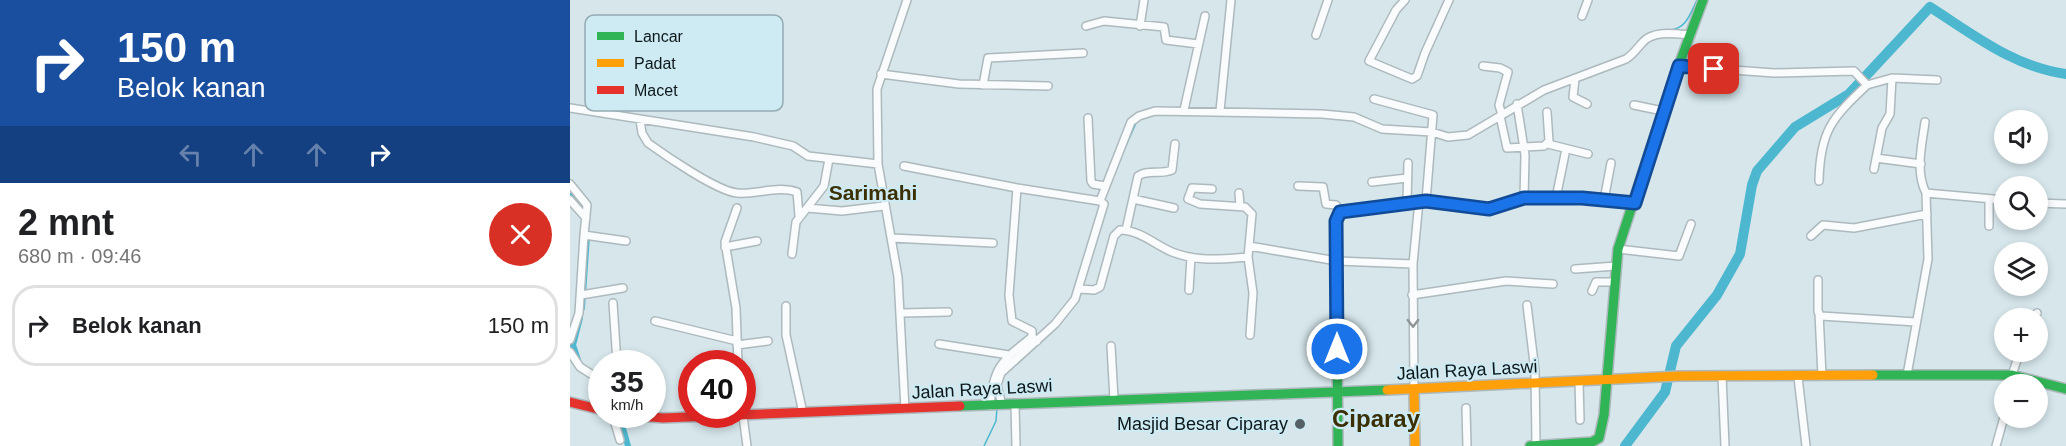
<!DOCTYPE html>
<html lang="id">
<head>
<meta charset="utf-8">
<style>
	:root { --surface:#fff; --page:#f6f6f6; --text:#202124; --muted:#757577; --line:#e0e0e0 }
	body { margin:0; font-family:Helvetica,sans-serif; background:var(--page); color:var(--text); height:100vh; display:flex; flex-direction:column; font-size:22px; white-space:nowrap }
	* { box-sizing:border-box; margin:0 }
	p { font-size:20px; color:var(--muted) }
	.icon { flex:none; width:33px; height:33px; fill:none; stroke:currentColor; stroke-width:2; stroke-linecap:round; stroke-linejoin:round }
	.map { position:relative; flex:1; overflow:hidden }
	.drawer { display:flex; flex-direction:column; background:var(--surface); width:570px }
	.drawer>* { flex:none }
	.top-card { background:#1a4fa0; color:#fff; overflow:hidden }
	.tools { position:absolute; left:1424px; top:110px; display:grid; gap:12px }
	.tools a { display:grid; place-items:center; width:54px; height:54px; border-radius:50%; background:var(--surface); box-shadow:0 3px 9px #0003; font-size:30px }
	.speed { position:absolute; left:18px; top:350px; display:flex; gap:12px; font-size:30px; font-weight:700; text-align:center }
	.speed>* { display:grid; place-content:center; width:78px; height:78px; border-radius:50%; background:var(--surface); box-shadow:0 3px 9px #0003; line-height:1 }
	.speed small { font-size:15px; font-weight:400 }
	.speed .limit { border:9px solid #d22; background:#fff; color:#111 }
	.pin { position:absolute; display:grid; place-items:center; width:51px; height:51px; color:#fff; margin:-26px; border-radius:12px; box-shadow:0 3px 9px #0006 }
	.me { position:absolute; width:66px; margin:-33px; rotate:0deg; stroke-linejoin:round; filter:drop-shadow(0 0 4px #0008) }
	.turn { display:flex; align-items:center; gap:21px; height:126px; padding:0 18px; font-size:27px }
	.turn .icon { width:78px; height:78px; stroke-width:2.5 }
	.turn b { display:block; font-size:42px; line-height:51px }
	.lanes { display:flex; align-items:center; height:57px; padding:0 18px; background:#0003; justify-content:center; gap:30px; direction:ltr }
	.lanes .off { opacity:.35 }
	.round { display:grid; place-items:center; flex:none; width:63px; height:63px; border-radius:32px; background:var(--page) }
	.headline { display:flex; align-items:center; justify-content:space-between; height:102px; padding:0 18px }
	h1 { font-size:36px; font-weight:800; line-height:45px }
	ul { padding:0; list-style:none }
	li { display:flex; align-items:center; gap:18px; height:81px; margin:0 12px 9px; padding:0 6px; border:3px solid var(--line); border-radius:24px }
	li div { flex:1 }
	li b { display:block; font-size:22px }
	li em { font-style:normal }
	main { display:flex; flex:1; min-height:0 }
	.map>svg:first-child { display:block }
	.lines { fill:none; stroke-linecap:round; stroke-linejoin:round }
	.stream { stroke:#4cb7ce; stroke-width:1.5 }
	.canal { stroke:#4cb7ce; stroke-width:6 }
	.river { stroke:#4cb7ce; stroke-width:10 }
	.street-casing { stroke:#adb9bd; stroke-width:10 }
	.fast-casing { stroke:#adb9bd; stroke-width:12 }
	.slow-casing { stroke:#adb9bd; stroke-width:12 }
	.jam-casing { stroke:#adb9bd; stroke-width:12 }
	.street { stroke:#f9fbfc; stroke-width:7 }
	.fast { stroke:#30b455; stroke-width:9 }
	.slow { stroke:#ff9f0a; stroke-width:9 }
	.jam { stroke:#e5322d; stroke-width:9 }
	.oneway { stroke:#8f9597 }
	.route-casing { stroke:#114b97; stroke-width:15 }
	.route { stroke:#1a73e8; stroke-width:10 }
	.poi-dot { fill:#536064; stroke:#ceeaf3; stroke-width:2 }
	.labels { text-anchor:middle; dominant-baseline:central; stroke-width:4.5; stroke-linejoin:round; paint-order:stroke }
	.street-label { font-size:18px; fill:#0d181b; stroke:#ceeaf3 }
	.poi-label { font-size:18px; fill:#0d181b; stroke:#ceeaf3; text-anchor:end }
	.quarter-label { font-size:21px; font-weight:bold; fill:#3a3004; stroke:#ceeaf3 }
	.district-label { font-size:24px; font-weight:bold; fill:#3a3004; stroke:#ceeaf3 }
	.key { fill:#ceeaf3; stroke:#94abb2; stroke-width:1.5 }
	.key-label { font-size:16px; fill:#0d181b }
</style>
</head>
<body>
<main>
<section class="drawer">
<div class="top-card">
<div class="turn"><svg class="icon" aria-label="right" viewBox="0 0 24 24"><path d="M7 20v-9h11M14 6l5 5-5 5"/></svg><div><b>150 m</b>Belok kanan</div></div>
<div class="lanes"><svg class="icon off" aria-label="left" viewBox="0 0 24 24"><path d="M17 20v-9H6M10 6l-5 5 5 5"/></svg><svg class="icon off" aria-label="ahead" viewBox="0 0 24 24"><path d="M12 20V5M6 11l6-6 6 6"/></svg><svg class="icon off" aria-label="ahead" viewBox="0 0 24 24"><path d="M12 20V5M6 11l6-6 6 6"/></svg><svg class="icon" aria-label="right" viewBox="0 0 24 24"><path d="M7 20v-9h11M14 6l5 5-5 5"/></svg></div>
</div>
<div class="headline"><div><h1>2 mnt</h1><p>680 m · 09:46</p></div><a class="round" style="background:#d93025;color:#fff"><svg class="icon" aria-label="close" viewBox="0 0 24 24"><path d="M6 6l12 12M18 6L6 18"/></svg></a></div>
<ul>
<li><svg class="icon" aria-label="right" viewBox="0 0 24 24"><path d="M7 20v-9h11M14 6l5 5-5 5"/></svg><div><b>Belok kanan</b></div><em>150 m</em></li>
</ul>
</section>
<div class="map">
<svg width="1496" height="446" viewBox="0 0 1496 446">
	<rect width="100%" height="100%" fill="#d6e6eb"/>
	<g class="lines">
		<path class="stream" d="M 1100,30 C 1117,28 1120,14 1127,0
			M 550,159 L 566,123
			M 414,446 L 426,421 L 427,408"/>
		<path class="canal" d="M 0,196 L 17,215
			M 12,308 L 17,237
			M 8,360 L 3,345 L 10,318
			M 49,414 L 58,446"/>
		<path class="river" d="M 1055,446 L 1095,392 L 1106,346 L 1147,295 L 1170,254 L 1182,185 L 1187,171 L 1225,127 L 1279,94 L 1360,7 C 1404,35 1444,67 1496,74"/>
		<defs>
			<path id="street" d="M 835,0 L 826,10 L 799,61 L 842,79 L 847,76 L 855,53 L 879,0
				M 1012,16 L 1018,0
				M 516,26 L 534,21 L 594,27 L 596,40 L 628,44
				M 570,26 L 574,0
				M 746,35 L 758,0
				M 913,66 L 930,68 L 938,72 L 929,105 L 932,115
				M 1109,66 L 1204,73 L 1284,71 L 1297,85 C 1262,118 1250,131 1249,181
				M 311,74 L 389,84 L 478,86
				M 1005,79 L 1003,97 L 1017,104
				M 413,85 L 418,58 L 513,53
				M 1297,85 L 1322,78 L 1367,80
				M 804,99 L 863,115 L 856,201
				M 947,104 L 955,155 L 954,198
				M 1064,105 L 1093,111
				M 0,108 L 184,137 L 223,146 L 238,156 L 308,164
				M 614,110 L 635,16
				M 650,111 L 661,0
				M 930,116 L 937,148 L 974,146 L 979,141 L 977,112
				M 518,118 L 521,181 L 523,184 L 535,186
				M 70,120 L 72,133 L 78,143 C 96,156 147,191 167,193 C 187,195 208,185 227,192 L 229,216
				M 1355,122 C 1352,144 1345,172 1356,193
				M 978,144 L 1018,154
				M 1306,158 L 1351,164
				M 334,166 L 447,188 L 439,295 L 442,321 L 462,331 L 462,337 L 467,341
				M 1304,169 L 1312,128 L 1320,114 L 1322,78
				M 802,182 L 837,178
				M 0,184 L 17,205 L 14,235
				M 728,186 L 753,187 L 756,204 L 766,205 L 770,212
				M 447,188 L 530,201
				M 642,189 L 622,188 L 618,199 L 630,204 L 675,207 L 682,214 L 678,257 L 683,293 L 680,335
				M 669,193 L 670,206
				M 986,198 L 996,149
				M 563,199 L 604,208
				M 1419,199 L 1419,226
				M 0,200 L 16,218
				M 1034,200 L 1041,163
				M 837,203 L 838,163
				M 1467,203 L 1496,204
				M 167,208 L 155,242 L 166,308 L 168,363
				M 237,208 L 272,211 L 314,206
				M 556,230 L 568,176 C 578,169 591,175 602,170 L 605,144
				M 1241,236 L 1253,225 L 1284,228 L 1357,214
				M 322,238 L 423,243
				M 679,246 L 767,261 L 843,264
				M 155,247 L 187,241
				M 1048,249 L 1109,256 L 1121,224
				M 222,254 L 226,222 L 254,186 L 259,159
				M 1005,269 L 1046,266
				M 1248,280 L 1248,312 L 1251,316 L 1346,322
				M 510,289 L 524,290 L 530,287 L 544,236 L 550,230 C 570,230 585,245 602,252 C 627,262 652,259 678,257
				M 619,290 L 621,257
				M 1022,291 L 1026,282 L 1044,282
				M 11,295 L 53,288
				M 842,295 L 936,281 L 983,284
				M 43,303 L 47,363
				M 957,305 L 965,371 L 966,445
				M 216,306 L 216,335 L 233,413
				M 332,313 L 378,312
				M 1249,313 L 1252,376
				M 1460,318 L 1467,313
				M 85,321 L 167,341
				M 0,340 L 9,313 L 14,235 L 56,241
				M 369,344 L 439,355
				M 167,345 L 198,341
				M 541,346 L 544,399
				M 0,352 L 10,367 L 32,381
				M 1337,375 L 1358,259 L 1356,193 L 1434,200
				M 1442,375 L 1450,351
				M 1152,376 L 1155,446
				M 1228,377 L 1236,446
				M 1009,381 L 1010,420
				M 844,389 L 843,264 L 849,201
				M 432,405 L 427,385 L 431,373 L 485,324 L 505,299 L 534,204 L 530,201 L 561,122 L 569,116 L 585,111 L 752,114 L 784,117 L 812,129 L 862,132 L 878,137 L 898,135 L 974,90 L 1056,59 C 1064,54 1067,48 1073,42 C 1084,30 1107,34 1121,35
				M 445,405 L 446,446
				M 420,406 C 423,366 433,360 462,337
				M 896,408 L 897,446
				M 335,409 L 328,277 L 308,164 L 307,89 L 337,0
				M 39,414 L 44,420 L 50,440
				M 173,416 L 177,446
				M 1426,446 L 1434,417"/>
			<path id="fast" d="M 1303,375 L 1442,375 L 1496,389
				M 390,406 L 817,390
				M 768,446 L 766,221 L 770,212 L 856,201 L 919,209 L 937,203
				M 960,446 L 1022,442 L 1029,438 L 1034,415 L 1048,249 L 1100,89 L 1133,0"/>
			<path id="slow" d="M 937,203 C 977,191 1024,199 1065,203
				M 844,389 L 845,446
				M 817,390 L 1110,376 L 1303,375"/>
			<path id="jam" d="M 0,402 L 32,410
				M 47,414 L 93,418 L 390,406"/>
		</defs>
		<use href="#street" class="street-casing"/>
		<use href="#fast" class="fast-casing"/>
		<use href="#slow" class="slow-casing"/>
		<use href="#jam" class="jam-casing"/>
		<use href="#street" class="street"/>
		<use href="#fast" class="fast"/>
		<use href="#slow" class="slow"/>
		<use href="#jam" class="jam"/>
	</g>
	<defs><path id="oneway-chevron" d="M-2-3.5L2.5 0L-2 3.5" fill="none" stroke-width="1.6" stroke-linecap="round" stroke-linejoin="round" transform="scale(1.5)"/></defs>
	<use class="oneway" href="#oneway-chevron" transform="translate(843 323) rotate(89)"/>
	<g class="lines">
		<defs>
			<path id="route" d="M 767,349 L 766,221 L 770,212 L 856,201 L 919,209 L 954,198 L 1012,198 L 1065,203 L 1109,66 L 1144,69"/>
		</defs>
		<use href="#route" class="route-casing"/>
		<use href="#route" class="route"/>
	</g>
	<circle class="poi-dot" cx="730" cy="424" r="6"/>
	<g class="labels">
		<g class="street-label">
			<text transform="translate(897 370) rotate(-3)">Jalan Raya Laswi</text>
			<text transform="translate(412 389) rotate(-3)">Jalan Raya Laswi</text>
		</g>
		<g class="poi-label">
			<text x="718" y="424">Masjid Besar Ciparay</text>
		</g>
		<g class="quarter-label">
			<text x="303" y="192">Sarimahi</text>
		</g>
		<g class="district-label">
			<text x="806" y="418">Ciparay</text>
		</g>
	</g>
	<rect x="15" y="15" width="198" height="96" rx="9" class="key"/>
	<rect x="27" y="32" width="27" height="8" fill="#30b455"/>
	<rect x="27" y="59" width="27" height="8" fill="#ff9f0a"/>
	<rect x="27" y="86" width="27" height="8" fill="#e5322d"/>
	<g class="key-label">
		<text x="64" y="42">Lancar</text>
		<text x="64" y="69">Padat</text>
		<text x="64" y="96">Macet</text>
	</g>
</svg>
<div class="tools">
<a><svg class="icon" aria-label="sound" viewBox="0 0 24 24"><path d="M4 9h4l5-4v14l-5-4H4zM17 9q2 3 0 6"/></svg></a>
<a><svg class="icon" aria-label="search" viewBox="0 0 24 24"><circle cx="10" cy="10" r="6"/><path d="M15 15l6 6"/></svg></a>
<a><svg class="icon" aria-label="layers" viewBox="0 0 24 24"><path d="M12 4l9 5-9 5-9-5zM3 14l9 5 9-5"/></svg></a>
<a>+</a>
<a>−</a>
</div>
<div class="speed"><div>35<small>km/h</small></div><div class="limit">40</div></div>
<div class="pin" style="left:1144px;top:69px;background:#d93025"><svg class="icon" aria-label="arrive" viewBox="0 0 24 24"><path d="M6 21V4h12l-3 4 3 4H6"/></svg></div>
<svg class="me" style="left:767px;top:349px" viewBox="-20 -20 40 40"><circle r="17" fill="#1a73e8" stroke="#fff" stroke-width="3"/><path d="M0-11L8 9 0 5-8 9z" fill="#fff"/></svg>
</div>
</main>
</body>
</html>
